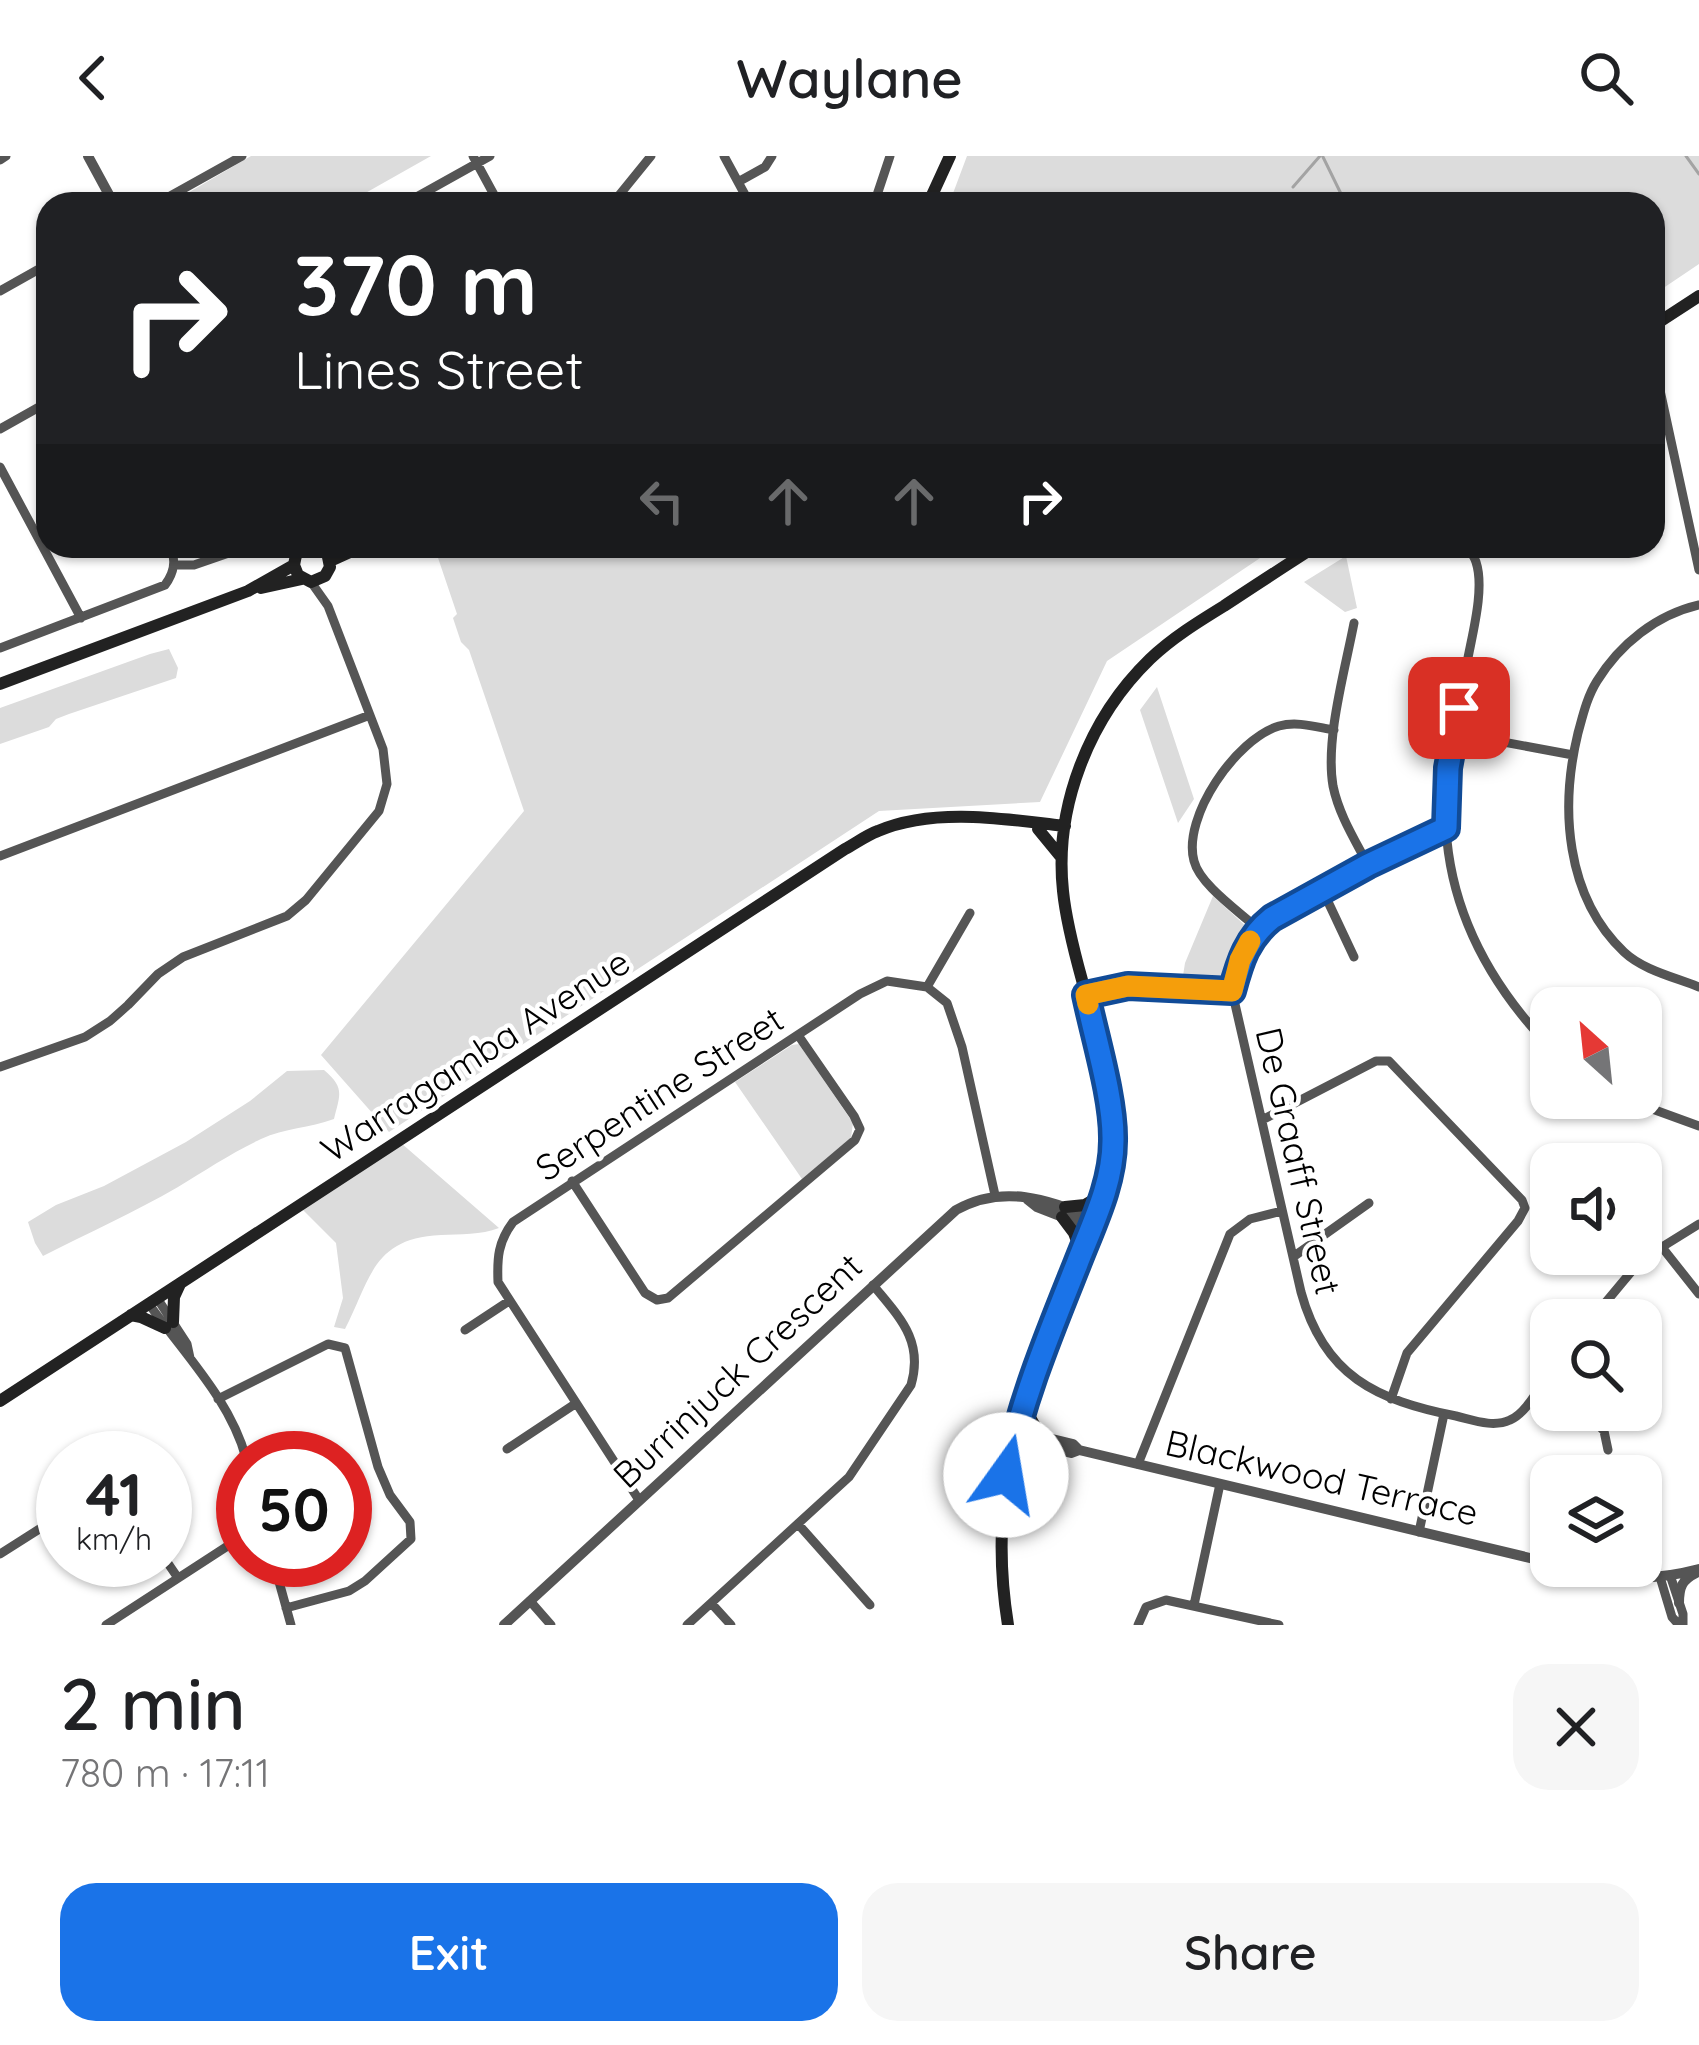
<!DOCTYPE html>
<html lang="en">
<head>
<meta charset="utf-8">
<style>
	:root { --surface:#fff; --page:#f6f6f6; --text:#202124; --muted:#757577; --accent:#1a73e8 }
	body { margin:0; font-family:Quicksand,sans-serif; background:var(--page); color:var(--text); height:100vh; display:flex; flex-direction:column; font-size:45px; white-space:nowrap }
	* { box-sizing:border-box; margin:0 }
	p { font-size:39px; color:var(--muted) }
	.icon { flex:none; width:66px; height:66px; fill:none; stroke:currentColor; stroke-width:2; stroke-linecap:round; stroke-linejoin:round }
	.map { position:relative; height:1469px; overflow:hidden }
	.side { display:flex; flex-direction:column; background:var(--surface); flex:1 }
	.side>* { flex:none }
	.guide { position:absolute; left:36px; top:36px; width:1629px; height:366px; border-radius:36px; box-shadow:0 3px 9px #0004; background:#202124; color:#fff; overflow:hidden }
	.needle { width:78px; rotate:333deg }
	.buttons { position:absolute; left:1530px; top:831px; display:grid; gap:24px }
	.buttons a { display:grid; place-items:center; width:132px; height:132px; border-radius:24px; background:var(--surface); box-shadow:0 3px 9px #0004; font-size:60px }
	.speed { position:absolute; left:36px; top:1275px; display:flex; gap:24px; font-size:60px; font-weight:700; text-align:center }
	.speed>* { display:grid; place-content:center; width:156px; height:156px; border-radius:50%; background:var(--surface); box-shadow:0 3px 9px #0004; line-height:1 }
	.speed small { font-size:30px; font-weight:400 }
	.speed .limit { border:18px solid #d22; background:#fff; color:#111 }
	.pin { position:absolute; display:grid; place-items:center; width:102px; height:102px; color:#fff; margin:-51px; border-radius:24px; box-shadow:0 6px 18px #0006 }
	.me { position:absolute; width:132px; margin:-66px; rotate:13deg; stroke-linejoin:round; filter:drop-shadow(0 0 9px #0008) }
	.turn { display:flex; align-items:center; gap:42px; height:252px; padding:0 60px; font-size:54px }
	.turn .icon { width:156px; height:156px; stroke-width:2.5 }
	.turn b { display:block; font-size:84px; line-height:102px }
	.lanes { display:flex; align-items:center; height:114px; padding:0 60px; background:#0003; justify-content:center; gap:60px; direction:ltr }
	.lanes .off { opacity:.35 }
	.round { display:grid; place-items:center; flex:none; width:126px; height:126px; border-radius:36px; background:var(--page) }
	.head { display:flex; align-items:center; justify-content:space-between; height:204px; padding:0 60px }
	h1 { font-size:72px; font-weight:600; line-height:90px }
	.button { display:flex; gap:24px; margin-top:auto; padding:24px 60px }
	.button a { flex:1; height:138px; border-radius:36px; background:var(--accent); color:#fff; font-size:48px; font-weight:600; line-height:138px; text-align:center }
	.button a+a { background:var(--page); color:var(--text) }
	header { display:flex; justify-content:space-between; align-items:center; height:156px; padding:0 60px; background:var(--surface); font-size:54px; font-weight:600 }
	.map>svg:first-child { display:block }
	.green { fill:#dcdcdc }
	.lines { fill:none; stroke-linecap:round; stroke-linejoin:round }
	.stream { stroke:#a3a3a3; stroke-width:3 }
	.minor { stroke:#555; stroke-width:9 }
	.tertiary { stroke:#555; stroke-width:10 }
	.secondary { stroke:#222; stroke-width:12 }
	.route-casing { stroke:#114b97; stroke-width:30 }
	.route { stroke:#1a73e8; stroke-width:21 }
	.slow { stroke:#f59e0b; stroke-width:21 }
	.labels { text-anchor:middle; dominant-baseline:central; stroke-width:9; stroke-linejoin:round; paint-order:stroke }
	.street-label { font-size:36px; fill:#000; stroke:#fff }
</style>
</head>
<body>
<header><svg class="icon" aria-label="back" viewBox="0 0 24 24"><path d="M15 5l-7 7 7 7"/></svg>Waylane<svg class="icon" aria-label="search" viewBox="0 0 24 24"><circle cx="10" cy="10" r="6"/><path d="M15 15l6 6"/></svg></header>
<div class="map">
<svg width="1699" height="1469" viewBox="0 0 1699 1469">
	<rect width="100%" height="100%" fill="#fff"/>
	<path class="green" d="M 251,0 L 431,0 L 346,48 L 169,48 Z
		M 967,0 L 1699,0 L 1699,108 L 1653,139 L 1653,48 L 949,48 Z
		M 434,390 L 1278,390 L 1107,505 L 1040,646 L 879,655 L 389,976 L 321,899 L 524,655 L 469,494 L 461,486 L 453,462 L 457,458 Z
		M 1346,400 L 1357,452 L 1345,456 L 1304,426 Z
		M 169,493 L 178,512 L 176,522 L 69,558 L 56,563 L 49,571 L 0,588 L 0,552 L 150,498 Z
		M 1157,531 L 1194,643 L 1178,667 L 1140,554 Z
		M 1213,740 L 1249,773 L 1227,823 L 1218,828 L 1182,826 L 1185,807 Z
		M 799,888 L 853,967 L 851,982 L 802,1023 L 735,926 L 792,889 Z
		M 324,914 C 345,932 340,938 334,963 C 309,972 285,972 261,983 C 231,997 206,1014 178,1031 C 135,1056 88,1077 43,1100 L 35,1087 L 28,1066 L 56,1049 L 104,1030 L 186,986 L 250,945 L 287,915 Z
		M 401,987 L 499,1072 C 481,1079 460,1078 441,1079 C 373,1082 371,1122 345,1173 L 334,1171 L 343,1142 L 336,1087 L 302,1053 Z"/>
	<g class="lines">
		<path class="stream" d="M 1686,0 L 1699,18
			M 1323,1 L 1346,48
			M 1293,31 L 1320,0"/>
		<path class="minor" d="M 473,0 L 499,48
			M 724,0 L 750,48
			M 0,4 L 6,0
			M 738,26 L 765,11 L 772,0
			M 156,48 L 242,0
			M 404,48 L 490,0
			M 612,48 L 651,0
			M 874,48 L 890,0
			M 0,135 L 48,108
			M 1653,202 L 1699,414
			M 0,273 L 48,246
			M 0,311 L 81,462
			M 1467,390 C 1470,395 1474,400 1476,406 C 1485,433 1472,479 1467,507 C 1457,560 1443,617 1446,672 C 1451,759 1492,831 1551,892
			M 174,409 L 194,409 L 249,390
			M 1699,449 C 1656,459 1620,488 1597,525 C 1587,541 1583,559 1578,577 C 1560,651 1565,740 1624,796 C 1643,814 1674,821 1699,831
			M 1354,467 C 1345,514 1325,584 1333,630 C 1339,659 1355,684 1368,709
			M 0,492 L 165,429 C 174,417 177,403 169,390
			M 1455,577 L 1573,599
			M 1446,672 L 1368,709 L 1272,762 C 1247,782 1240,805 1232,835 L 1301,1136 C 1324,1220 1376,1244 1456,1260 C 1473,1264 1493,1272 1510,1264 C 1527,1257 1540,1229 1551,1215
			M 0,700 L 370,559
			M 1322,733 L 1354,801
			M 1258,773 C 1240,756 1200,729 1194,705 C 1182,661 1236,583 1279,570 C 1297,565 1316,571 1334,574
			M 927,831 L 970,757
			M 1086,839 L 1128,829 L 1232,835
			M 0,911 L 85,881 L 110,865 L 128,849 L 158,818 L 183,801 L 287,760 L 306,744 L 379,655 L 387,628 L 383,593 L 328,450 L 311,426
			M 1622,942 L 1699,970
			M 1262,964 L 1376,905 L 1389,905 L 1522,1044 L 1525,1052 L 1518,1065 L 1407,1197 L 1391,1243
			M 572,1025 L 645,1137 L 657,1144 L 668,1142 L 855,984 L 860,973 L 854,960 L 798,879
			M 1661,1090 L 1699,1138
			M 1293,1101 L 1369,1047
			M 157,1142 L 187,1188 L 190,1202
			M 149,1148 C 183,1197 230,1243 246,1302
			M 1591,1164 L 1641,1104 L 1699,1068
			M 465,1174 L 509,1145
			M 218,1243 L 328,1188 L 345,1192 L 378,1311 L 390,1339 L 410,1366 L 411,1383 L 365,1425 L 349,1435 L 286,1452
			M 1584,1254 L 1604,1275 L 1608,1294
			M 507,1293 L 575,1248
			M 1138,1308 L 1230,1078 L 1250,1063 L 1282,1055
			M 639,1344 L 498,1126 C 497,1102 498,1086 513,1066 L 860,838 L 887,825 L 927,831 L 947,847 L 962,891 L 995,1039
			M 798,1368 L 870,1449
			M 1419,1376 L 1444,1258
			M 0,1398 L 63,1358
			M 165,1403 L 178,1422
			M 273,1404 L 291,1469
			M 1670,1419 L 1683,1458 L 1683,1469
			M 1660,1421 L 1672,1461 L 1679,1469
			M 530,1445 L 551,1469
			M 711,1447 L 731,1469
			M 1194,1449 L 1220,1328
			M 106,1469 L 243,1380
			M 687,1469 L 849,1321 L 911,1229 C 924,1184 899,1161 873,1129
			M 1138,1469 L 1146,1451 L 1166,1444 L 1279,1469"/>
		<path class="tertiary" d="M 88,0 L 114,48
			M 1027,1043 L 1037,1051 L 1091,1072
			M 1015,1274 L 1073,1288 L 1079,1294 L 1551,1407
			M 1013,1283 L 1071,1297 L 1079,1294
			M 1563,1410 C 1615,1422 1646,1427 1699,1413
			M 1679,1447 C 1679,1431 1682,1424 1696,1417
			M 504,1469 L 956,1054 C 1002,1028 1049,1043 1094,1063"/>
		<path class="secondary" d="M 928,48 L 950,0
			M 1653,170 L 1699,140
			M 307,390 L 296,399 L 294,409 L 298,419 L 311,426 L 325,420 L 330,411 L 327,396 L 318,390
			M 330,405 L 363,390
			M 261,432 L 302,423
			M 0,528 L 248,435 L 294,409
			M 1038,673 L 1061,701
			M 1065,1051 L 1085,1049 L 1102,1039
			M 1062,1061 L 1074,1077 L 1081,1096
			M 131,1159 L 141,1161 L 165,1172
			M 173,1166 L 174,1141 L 180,1128
			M 0,1245 L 845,693 C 856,687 867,679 878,675 C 934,651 1006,663 1065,670
			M 1023,1250 L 1041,1280
			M 1008,1311 L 1021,1299 L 1042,1290
			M 1008,1469 C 986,1333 1022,1248 1070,1124 C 1085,1088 1102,1051 1110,1013 C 1118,975 1107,941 1100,905 C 1094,878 1089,851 1082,824 C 1074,795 1066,765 1063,735 C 1054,651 1089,562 1150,503 C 1172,482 1198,466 1224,450 C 1254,430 1285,410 1316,390"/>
	</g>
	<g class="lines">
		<defs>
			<path id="route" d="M 1006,1319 C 1021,1245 1049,1178 1077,1108 C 1092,1069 1113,1028 1113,985 C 1114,943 1095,882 1086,839 L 1128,830 L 1232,835 C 1240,805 1247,782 1272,762 L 1368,709 L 1446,672 L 1448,612 L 1459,552"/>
		</defs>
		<use href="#route" class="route-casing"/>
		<use href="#route" class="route"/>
		<path class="slow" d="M 1088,848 L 1086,839 L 1128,830 L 1232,835 L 1240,804 L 1250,785"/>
	</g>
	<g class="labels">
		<g class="street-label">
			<text transform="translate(475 899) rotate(-33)">Warragamba Avenue</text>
			<text transform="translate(659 937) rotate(-33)">Serpentine Street</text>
			<text transform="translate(1299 1005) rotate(77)">De Graaff Street</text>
			<text transform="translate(737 1214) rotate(-43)">Burrinjuck Crescent</text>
			<text transform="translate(1322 1321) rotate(13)">Blackwood Terrace</text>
		</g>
	</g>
</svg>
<div class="buttons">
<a><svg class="needle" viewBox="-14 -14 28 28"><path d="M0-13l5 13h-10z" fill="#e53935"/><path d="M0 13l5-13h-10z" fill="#757577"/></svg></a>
<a><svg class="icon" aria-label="sound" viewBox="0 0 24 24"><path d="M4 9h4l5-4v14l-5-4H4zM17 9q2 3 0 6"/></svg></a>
<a><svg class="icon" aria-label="search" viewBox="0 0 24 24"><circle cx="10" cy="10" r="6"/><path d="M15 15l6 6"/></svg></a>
<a><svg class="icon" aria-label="layers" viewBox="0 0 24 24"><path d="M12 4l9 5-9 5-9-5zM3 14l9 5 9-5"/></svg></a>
</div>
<div class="speed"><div>41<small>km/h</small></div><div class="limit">50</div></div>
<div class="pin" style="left:1459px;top:552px;background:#d93025"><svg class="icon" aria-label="arrive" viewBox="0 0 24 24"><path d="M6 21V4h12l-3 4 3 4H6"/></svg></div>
<svg class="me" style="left:1006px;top:1319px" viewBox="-20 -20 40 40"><circle r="19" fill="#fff"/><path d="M0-13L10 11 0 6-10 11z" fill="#1a73e8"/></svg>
<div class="guide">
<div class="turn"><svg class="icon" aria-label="right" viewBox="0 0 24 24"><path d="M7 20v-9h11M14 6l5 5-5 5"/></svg><div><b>370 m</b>Lines Street</div></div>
<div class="lanes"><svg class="icon off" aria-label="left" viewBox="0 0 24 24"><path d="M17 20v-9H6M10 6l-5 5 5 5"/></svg><svg class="icon off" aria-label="ahead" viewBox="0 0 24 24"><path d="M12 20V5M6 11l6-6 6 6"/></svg><svg class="icon off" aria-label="ahead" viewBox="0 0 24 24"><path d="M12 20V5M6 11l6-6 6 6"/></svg><svg class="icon" aria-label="right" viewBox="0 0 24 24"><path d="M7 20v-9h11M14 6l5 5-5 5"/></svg></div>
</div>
</div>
<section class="side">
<div class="head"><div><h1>2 min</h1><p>780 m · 17:11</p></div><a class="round"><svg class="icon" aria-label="close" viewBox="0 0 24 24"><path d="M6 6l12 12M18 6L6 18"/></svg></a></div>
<div class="button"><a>Exit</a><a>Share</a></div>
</section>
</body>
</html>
